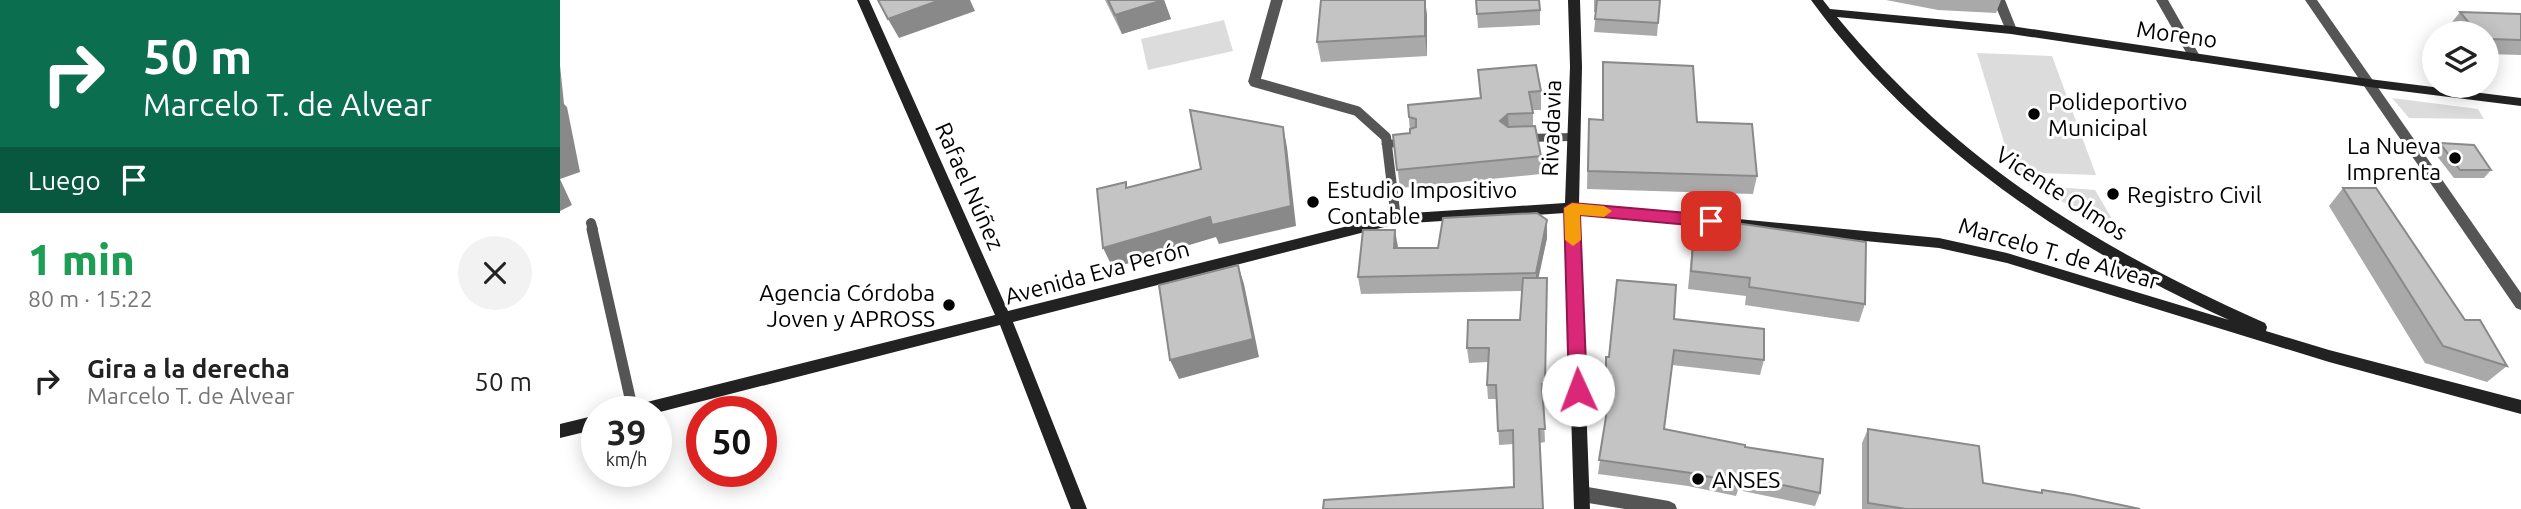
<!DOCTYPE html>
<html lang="es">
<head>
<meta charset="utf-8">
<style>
	:root { --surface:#fff; --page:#f2f2f2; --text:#222; --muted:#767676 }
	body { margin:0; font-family:Ubuntu,sans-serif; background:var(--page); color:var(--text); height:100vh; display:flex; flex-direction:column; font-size:26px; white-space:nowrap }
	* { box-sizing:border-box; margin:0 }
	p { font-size:23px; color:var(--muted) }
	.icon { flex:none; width:38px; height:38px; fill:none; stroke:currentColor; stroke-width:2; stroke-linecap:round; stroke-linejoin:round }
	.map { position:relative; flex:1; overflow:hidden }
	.panel { display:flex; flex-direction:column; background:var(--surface); width:560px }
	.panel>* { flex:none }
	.banner { background:#0b6e4f; color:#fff; overflow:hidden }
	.tools { position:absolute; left:1862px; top:21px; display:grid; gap:14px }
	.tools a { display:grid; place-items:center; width:77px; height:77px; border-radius:50%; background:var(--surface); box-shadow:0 4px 18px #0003; font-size:35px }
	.speed { position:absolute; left:21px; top:396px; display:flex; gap:14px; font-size:35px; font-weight:700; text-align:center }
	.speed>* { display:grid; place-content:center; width:91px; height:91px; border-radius:50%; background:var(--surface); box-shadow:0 4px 18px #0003; line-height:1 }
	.speed small { font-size:18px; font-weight:400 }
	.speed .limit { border:10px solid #d22; background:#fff; color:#111 }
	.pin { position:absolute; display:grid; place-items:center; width:60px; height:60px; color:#fff; margin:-30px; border-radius:14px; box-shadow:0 4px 10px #0006 }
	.me { position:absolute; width:77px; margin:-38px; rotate:358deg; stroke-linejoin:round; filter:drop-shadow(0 0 5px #0008) }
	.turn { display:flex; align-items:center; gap:24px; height:147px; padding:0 28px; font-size:32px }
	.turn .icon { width:91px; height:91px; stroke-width:2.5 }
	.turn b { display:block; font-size:49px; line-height:60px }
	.then { display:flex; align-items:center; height:66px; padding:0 28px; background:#0003; gap:14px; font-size:26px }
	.round { display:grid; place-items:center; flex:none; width:74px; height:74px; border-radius:37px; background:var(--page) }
	.summary { display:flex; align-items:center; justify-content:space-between; height:119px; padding:0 28px }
	h1 { font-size:42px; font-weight:800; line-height:52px; color:#1e9e55 }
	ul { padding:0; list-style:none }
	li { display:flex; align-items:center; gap:21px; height:98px; padding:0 28px }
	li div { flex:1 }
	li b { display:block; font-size:26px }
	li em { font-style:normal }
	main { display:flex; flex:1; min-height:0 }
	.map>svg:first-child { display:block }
	.green { fill:#dcdcdc }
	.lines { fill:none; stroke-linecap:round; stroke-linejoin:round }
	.lane-far1 { stroke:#555; stroke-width:10 }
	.lane { stroke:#555; stroke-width:11 }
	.street { fill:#555; fill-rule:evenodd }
	.secondary { fill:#222; fill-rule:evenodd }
	.wall { fill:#a9a9a9 }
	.shaded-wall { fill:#898989 }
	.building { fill:#c4c4c4; stroke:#898989; stroke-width:2 }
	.route { fill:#db2777; stroke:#8e194d; stroke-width:2 }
	.slow { fill:#f59e0b }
	.poi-dot { fill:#000; stroke:#fff; stroke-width:2.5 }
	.labels { text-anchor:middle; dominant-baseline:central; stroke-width:6; stroke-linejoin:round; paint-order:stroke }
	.street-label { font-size:23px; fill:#000; stroke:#fff }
	.poi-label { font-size:23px; fill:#000; stroke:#fff; text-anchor:start }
</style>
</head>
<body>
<main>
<section class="panel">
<div class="banner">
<div class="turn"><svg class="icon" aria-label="right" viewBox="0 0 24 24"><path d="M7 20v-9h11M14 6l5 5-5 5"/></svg><div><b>50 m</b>Marcelo T. de Alvear</div></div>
<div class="then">Luego<svg class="icon" aria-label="arrive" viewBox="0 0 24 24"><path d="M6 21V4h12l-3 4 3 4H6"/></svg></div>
</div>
<div class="summary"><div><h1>1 min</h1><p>80 m · 15:22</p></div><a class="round"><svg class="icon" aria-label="close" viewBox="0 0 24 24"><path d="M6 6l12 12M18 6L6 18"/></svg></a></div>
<ul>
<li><svg class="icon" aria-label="right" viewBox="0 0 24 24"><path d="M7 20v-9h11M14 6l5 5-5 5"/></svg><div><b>Gira a la derecha</b><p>Marcelo T. de Alvear</p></div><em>50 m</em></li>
</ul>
</section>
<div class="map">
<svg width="1961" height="509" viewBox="0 0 1961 509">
	<rect width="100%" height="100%" fill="#fff"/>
	<path class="green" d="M 664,20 L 673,51 L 588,70 L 581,39 Z
		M 1417,53 L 1492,56 L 1536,175 L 1453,172 Z
		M 1832,98 L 1918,109 L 1924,119 L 1849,118 Z
		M 1468,185 L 1535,190 L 1558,229 Z"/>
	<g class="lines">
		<path class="lane-far1" d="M 694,82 L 797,111 L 826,137 L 836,219
			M 31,223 L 33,230"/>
		<path class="lane" d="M 32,229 L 73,411"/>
		<path class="street" d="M 711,0 L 723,0 L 700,82 L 694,86 L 688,82 Z
			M 1433,0 L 1445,0 L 1457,30 L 1455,33 L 1447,33 Z
			M 1596,0 L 1608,0 L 1641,58 L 1639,61 L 1631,61 Z
			M 1745,0 L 1757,0 L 1961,293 L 1961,310 L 1956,308 Z
			M 1014,133 L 1020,137 L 1014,141 L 961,142 L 955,138 L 961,134 Z
			M 851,138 L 856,139 L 857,142 L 856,145 L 827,148 L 821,144 L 827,140 Z
			M 1022,486 L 1109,501 L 1115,504 L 1117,509 L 1065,509 L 1022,502 L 1016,499 L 1014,494 L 1016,489 Z"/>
		<path class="secondary" d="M 297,0 L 309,0 L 448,311 L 836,214 L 1005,203 L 1010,67 L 1008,0 L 1020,0 L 1022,67 L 1019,204 L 1379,238 L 1447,253 L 1669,320 C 1508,247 1356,144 1251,0 L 1263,0 L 1270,9 L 1451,26 L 1809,79 L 1961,98 L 1961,106 L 1809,87 L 1451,34 L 1277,17 C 1397,162 1534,247 1705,323 L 1707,327 L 1706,331 L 1769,350 L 1961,400 L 1961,414 L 1769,362 L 1447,263 L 1379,248 L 1019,214 L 1030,509 L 1014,509 L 1005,213 L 836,224 L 453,322 L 527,509 L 511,509 L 440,325 L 96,413 L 96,411 L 71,411 L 73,406 L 79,404 L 435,315 Z
			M 37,415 L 37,429 L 0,438 L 0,424 Z"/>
	</g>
	<path class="wall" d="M 545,0 L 604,0 L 611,19 L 562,34 Z
		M 916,0 L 980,10 L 980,25 L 918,28 Z
		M 1034,0 L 1100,0 L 1097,36 L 1034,32 L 1036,12 L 1034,12 Z
		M 1326,0 L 1441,0 L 1436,13 L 1378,10 Z
		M 1900,12 L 1961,14 L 1961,55 L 1927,54 L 1927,33 L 1894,33 L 1889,26 Z
		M 867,14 L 867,56 L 761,62 L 757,42 Z
		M 1043,62 L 1137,122 L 1197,176 L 1193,194 L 1027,189 L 1028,138 L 1042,120 Z
		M 918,70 L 981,91 L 981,110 L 973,110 L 973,126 L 981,156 L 981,174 L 840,188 L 833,135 L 850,133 L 848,105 L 920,98 Z
		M 1880,143 L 1931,170 L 1924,178 L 1894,178 L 1873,151 Z
		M 1783,188 L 1947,366 L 1927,382 L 1865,363 L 1769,206 Z
		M 1135,217 L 1305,304 L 1299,322 L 1185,305 L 1186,296 L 1128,289 L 1133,235 Z
		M 987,238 L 978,278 L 987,278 L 985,398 L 983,398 L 985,442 L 980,443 L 954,487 L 954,444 L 939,445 L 937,399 L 928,399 L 927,385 L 928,362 L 909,363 L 907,348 L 960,320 L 962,291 L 801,294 L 798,277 L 838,248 L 878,248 Z
		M 1114,319 L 1204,360 L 1200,375 L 1112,365 L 1104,429 L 1185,447 L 1260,493 L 1255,506 L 1178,490 L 1176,496 L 1128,486 L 1038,474 L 1045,424 L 1045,371 L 1046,357 L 1049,357 Z
		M 1308,429 L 1423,483 L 1480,493 L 1482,490 L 1580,509 L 1302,509 L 1302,443 Z"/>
	<path class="shaded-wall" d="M 380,0 L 410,0 L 415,11 L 339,38 L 328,19 Z
		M 604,0 L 611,19 L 562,34 L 555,15 Z
		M 865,0 L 867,14 L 867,56 L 865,36 Z
		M 0,65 L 4,104 L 7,107 L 20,172 L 0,179 L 12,205 L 0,211 Z
		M 948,114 L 949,132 L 940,121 Z
		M 723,127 L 727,147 L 736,226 L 659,244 L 656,237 L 553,268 L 543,248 Z
		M 987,220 L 987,238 L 976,290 L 976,273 Z
		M 835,230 L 838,247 L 837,266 L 834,248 Z
		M 678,265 L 684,284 L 699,357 L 619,379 L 610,360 Z"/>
	<path class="building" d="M 318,0 L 380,0 L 328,19 Z
		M 548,0 L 603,0 L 555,15 Z
		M 761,0 L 865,0 L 865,36 L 757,42 Z
		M 916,0 L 979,0 L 980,10 L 917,14 Z
		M 1037,0 L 1100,0 L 1098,23 L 1035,19 Z
		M 1900,12 L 1961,14 L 1961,40 L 1927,39 L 1927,33 L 1917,33 Z
		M 1043,62 L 1133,66 L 1137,122 L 1192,124 L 1197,176 L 1028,171 L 1029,119 L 1043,120 Z
		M 976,65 L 981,91 L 969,92 L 973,113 L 948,114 L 940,121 L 948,127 L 975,126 L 981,156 L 837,170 L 833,135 L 850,133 L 850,129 L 856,127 L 856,119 L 849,117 L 848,105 L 921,98 L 918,70 Z
		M 630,110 L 723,127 L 731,206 L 652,225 L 650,217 L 543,248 L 537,189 L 566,182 L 566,188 L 641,169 Z
		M 1880,143 L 1914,145 L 1931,170 L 1900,170 Z
		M 1783,188 L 1816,188 L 1905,320 L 1920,320 L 1947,366 L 1883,346 Z
		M 977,213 L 987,220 L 976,273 L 798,277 L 803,230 L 835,230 L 834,248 L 878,248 L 883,218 Z
		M 1135,217 L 1306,242 L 1305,304 L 1189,287 L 1190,278 L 1131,271 Z
		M 678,265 L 693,339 L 610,360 L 599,285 Z
		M 963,278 L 987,278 L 985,384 L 982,384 L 985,429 L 979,429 L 983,509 L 763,509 L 764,500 L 954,487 L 953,430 L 938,431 L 936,385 L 927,385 L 929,348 L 907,348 L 908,320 L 960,320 Z
		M 1057,280 L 1116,285 L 1114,319 L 1204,329 L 1204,360 L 1114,350 L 1104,429 L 1185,445 L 1185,447 L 1263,459 L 1260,493 L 1181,476 L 1180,483 L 1131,473 L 1039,460 L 1046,417 L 1046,357 L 1049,357 Z
		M 1308,429 L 1419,446 L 1423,483 L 1482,493 L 1482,490 L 1514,495 L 1580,509 L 1346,509 L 1308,503 Z"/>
	<path class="route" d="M 1012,203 L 1151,215 L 1159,221 L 1151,227 L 1020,215 L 1027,390 L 1024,396 L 1018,398 L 1012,396 L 1009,390 L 1004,208 Z"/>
	<path class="slow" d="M 1012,203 L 1044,206 L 1052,211 L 1044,217 L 1020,215 L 1021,240 L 1013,246 L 1005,240 L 1004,208 Z"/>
	<g class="poi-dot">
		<circle cx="1474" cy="114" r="7"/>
		<circle cx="1895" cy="158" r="7"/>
		<circle cx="1553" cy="194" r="7"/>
		<circle cx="753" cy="202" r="7"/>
		<circle cx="389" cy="305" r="7"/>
		<circle cx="1138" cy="479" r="7"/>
	</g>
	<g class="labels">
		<g class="street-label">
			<text transform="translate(1617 34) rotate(8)">Moreno</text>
			<text transform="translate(991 128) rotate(-88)">Rivadavia</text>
			<text transform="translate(410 186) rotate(66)">Rafael Núñez</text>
			<text transform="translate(1502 193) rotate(33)">Vicente Olmos</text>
			<text transform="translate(1499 253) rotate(16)">Marcelo T. de Alvear</text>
			<text transform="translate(537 272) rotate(-15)">Avenida Eva Perón</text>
		</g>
		<g class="poi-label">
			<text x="1488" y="101">Polideportivo<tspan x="1488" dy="26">Municipal</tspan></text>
			<text x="1881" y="145" text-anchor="end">La Nueva<tspan x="1881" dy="26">Imprenta</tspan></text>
			<text x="767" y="189">Estudio Impositivo<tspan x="767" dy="26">Contable</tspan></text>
			<text x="1567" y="194">Registro Civil</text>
			<text x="375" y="292" text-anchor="end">Agencia Córdoba<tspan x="375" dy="26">Joven y APROSS</tspan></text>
			<text x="1152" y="479">ANSES</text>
		</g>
	</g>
</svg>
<div class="tools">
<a><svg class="icon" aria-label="layers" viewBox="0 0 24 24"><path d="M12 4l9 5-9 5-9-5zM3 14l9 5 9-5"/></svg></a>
</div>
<div class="speed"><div>39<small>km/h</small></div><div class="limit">50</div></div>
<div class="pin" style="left:1151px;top:221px;background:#d93025"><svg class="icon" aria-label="arrive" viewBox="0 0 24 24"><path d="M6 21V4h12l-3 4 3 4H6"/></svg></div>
<svg class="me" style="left:1018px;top:390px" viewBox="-20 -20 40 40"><circle r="19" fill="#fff"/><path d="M0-13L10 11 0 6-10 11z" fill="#db2777"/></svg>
</div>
</main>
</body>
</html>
